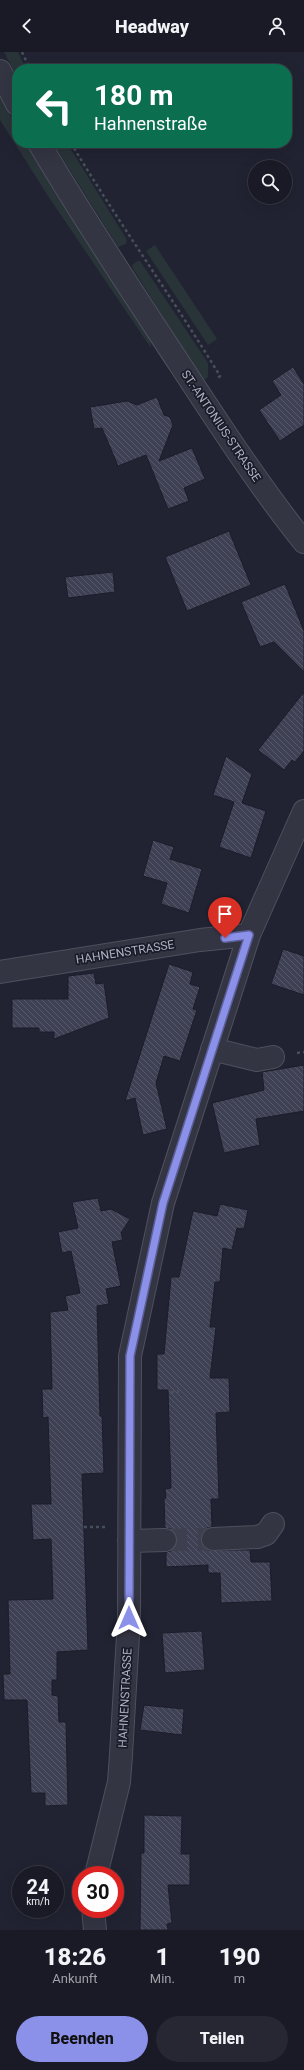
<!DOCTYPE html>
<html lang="de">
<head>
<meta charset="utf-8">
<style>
	:root { --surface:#191a26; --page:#262732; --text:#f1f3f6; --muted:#9fa1a7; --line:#373843; --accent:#8b90e8 }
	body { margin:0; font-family:Roboto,sans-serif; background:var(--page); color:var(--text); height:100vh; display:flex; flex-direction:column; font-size:15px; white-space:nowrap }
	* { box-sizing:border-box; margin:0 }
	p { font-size:13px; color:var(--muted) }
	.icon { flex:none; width:22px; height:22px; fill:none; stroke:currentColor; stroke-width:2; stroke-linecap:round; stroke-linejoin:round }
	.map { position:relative; height:1878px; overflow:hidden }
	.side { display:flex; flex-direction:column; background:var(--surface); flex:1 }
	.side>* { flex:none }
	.guide { position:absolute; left:12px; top:12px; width:280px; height:84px; border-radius:16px; box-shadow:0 4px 16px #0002,0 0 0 1px var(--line); background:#0b6e4f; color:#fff; overflow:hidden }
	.buttons { position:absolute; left:248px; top:108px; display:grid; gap:8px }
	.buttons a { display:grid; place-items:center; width:44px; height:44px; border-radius:50%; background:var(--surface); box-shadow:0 4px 16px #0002,0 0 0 1px var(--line); font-size:20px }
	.speed { position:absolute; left:12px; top:1814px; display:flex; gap:8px; font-size:20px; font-weight:700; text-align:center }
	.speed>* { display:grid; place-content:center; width:52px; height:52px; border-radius:50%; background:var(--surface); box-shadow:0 4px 16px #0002,0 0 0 1px var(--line); line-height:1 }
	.speed small { font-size:10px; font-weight:400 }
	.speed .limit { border:6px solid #d22; background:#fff; color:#111 }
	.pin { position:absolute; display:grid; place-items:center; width:34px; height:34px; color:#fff; margin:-41px -17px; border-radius:50% 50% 50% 0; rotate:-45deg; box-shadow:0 0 4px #0007 }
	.pin .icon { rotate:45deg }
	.me { position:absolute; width:44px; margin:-22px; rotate:0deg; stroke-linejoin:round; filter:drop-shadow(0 0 3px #0008) }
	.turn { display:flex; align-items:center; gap:14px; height:84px; padding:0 16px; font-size:18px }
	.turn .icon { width:52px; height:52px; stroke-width:2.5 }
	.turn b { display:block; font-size:28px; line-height:34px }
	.eta { display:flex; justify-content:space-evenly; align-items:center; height:68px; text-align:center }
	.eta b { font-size:24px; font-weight:800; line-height:28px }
	.action { display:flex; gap:8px; margin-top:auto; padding:8px 16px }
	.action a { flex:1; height:46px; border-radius:24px; background:var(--accent); color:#111; font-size:16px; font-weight:800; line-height:46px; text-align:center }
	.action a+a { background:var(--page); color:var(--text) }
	header { display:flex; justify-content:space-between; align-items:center; height:52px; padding:0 16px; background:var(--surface); font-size:18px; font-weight:800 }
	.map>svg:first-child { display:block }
	.grass { fill:#293439 }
	.building { fill:url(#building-back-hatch); stroke:#1c1d2a }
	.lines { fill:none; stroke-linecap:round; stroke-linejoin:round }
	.minor-tunnel { stroke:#3d3f4e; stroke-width:22; stroke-dasharray:22 11; stroke-linecap:butt }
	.minor-casing { stroke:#4f505e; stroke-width:24 }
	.path { stroke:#465058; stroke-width:2.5; stroke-dasharray:3 3; stroke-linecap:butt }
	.minor { stroke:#343543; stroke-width:22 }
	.route-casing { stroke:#5a5e97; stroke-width:10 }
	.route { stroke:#8b90e8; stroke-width:7 }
	.labels { text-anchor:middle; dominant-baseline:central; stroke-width:3.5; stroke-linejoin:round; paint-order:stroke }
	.street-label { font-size:12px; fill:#aeafc0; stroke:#1a1b28 }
</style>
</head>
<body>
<header><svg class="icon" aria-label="back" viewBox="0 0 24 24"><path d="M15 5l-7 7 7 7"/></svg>Headway<svg class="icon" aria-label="person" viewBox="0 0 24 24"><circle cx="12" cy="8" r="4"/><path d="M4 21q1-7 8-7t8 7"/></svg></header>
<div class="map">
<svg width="304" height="1878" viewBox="0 0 304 1878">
	<defs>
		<pattern id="building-back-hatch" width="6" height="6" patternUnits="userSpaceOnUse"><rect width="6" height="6" fill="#3e4053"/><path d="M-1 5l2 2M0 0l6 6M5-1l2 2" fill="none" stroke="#57596a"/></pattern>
	</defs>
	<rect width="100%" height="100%" fill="#212332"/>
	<path class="grass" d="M 4,0 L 18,0 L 26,17 L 17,17 L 17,25 Z
		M 0,45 L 17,76 L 17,91 L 26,91 L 52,136 L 150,288 L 151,296 L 48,144 L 0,68 Z
		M 53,91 L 67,91 L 127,188 L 126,192 L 118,195 Z
		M 155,193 L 217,287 L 208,293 L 146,199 Z
		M 138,209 L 140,209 L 208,311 L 208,325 L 203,329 L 133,217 L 132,213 Z"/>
	<path class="building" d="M 293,315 L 304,332 L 304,373 L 280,389 L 259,358 L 281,343 L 272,329 Z
		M 157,345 L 164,363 L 170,365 L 173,373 L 159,409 L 192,396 L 205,427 L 184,436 L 189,449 L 168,457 L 146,403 L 118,414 L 102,376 L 94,377 L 90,355 L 127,349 L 137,353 Z
		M 229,479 L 251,533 L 187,559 L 165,505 Z
		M 113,520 L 115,540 L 68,546 L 65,525 Z
		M 285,532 L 304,579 L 304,620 L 274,590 L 260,595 L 241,550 Z
		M 304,640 L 304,699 L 295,710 L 292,708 L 284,718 L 258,698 Z
		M 226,704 L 252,722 L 242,751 L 266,759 L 251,806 L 219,795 L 234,750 L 213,743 Z
		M 153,788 L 174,795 L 170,807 L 202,817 L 189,861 L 161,852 L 167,831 L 143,824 Z
		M 283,897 L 304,904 L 304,943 L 271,932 Z
		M 169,912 L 193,920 L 190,932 L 200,935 L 193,957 L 197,958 L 180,1009 L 164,1004 L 156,1031 L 167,1077 L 143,1083 L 135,1046 L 125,1049 Z
		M 94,921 L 96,932 L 104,931 L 109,966 L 54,987 L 54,980 L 39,980 L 39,976 L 12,976 L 12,947 L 68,947 L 68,924 Z
		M 304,1013 L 304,1059 L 256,1067 L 260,1093 L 224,1101 L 212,1051 L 264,1038 L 262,1020 Z
		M 98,1146 L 101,1159 L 111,1157 L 130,1167 L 121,1181 L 123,1188 L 112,1190 L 121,1234 L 106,1237 L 109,1252 L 97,1254 L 100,1364 L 102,1364 L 104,1421 L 82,1422 L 88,1598 L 57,1600 L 57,1628 L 52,1628 L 52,1643 L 58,1644 L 59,1670 L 66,1670 L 68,1753 L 45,1754 L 45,1741 L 31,1741 L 27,1648 L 4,1648 L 3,1622 L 10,1622 L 8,1548 L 53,1547 L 51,1487 L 33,1488 L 31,1452 L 51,1452 L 48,1365 L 43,1366 L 42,1337 L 52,1337 L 50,1260 L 68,1258 L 65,1244 L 80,1241 L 71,1199 L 62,1201 L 58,1180 L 78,1176 L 72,1150 Z
		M 220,1152 L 248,1158 L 244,1177 L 237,1176 L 232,1198 L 223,1196 L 220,1230 L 215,1230 L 210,1275 L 216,1275 L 210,1326 L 229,1326 L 230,1360 L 216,1361 L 219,1447 L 211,1447 L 212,1475 L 207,1476 L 202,1481 L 201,1488 L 203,1494 L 208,1498 L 250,1498 L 251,1510 L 270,1510 L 272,1549 L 221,1551 L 220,1521 L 208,1521 L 208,1513 L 166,1515 L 166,1500 L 171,1499 L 176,1494 L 177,1487 L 176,1482 L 171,1477 L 165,1476 L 164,1446 L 166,1446 L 165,1437 L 171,1436 L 168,1338 L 157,1338 L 157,1302 L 164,1302 L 171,1225 L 179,1225 L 193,1159 L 217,1164 Z
		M 202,1579 L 205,1618 L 165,1621 L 162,1581 Z
		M 144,1653 L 184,1657 L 182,1683 L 140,1678 Z
		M 144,1763 L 182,1764 L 181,1802 L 190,1802 L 190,1833 L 168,1833 L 172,1871 L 167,1872 L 168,1878 L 140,1878 L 141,1801 L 144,1801 Z"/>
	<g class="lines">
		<path class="minor-tunnel" d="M 165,1488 L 213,1487"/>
		<defs>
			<path id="minor" d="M 0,19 L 17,52
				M 39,91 C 83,166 131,238 179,311 C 219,372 259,434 304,490
				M 0,920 L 200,888 L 249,883
				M 212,997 L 257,1008 L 273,1005
				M 213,1487 L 257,1485 L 266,1482 L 273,1472
				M 129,1489 L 165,1488
				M 96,1823 L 119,1730 L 121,1703 L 129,1566 L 130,1304 L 163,1151 L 249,883 L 304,759
				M 93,1857 L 95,1878"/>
		</defs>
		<use href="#minor" class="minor-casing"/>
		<path class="path" d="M 22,0 L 30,17
			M 71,91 C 118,170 172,245 220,324 L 218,326
			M 297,1001 L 304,1000
			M 171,1340 L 178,1340 L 178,1338
			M 84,1475 L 105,1475"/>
		<use href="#minor" class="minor"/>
	</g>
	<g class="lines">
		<defs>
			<path id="route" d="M 129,1566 L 130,1304 L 163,1151 L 249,883 L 225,886"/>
		</defs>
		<use href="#route" class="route-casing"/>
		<use href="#route" class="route"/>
	</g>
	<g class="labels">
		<g class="street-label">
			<text transform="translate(221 374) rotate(56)">ST.-ANTONIUS-STRASSE</text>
			<text transform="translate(125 900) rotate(-9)">HAHNENSTRASSE</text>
			<text transform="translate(125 1646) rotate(-87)">HAHNENSTRASSE</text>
		</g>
	</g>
</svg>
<div class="buttons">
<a><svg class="icon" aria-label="search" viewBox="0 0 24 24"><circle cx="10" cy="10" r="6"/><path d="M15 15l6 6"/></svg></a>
</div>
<div class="speed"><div>24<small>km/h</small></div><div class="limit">30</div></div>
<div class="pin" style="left:225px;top:886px;background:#d93025"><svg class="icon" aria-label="arrive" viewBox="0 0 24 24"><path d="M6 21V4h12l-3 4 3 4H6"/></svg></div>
<svg class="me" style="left:129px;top:1566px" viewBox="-20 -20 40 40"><path d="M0-17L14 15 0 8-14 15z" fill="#8b90e8" stroke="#fff" stroke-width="4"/></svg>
<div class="guide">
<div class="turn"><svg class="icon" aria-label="left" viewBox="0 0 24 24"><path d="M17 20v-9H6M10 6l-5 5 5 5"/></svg><div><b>180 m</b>Hahnenstraße</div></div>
</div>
</div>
<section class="side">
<div class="eta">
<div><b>18:26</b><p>Ankunft</p></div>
<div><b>1</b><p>Min.</p></div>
<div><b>190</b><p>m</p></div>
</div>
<div class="action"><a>Beenden</a><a>Teilen</a></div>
</section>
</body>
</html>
